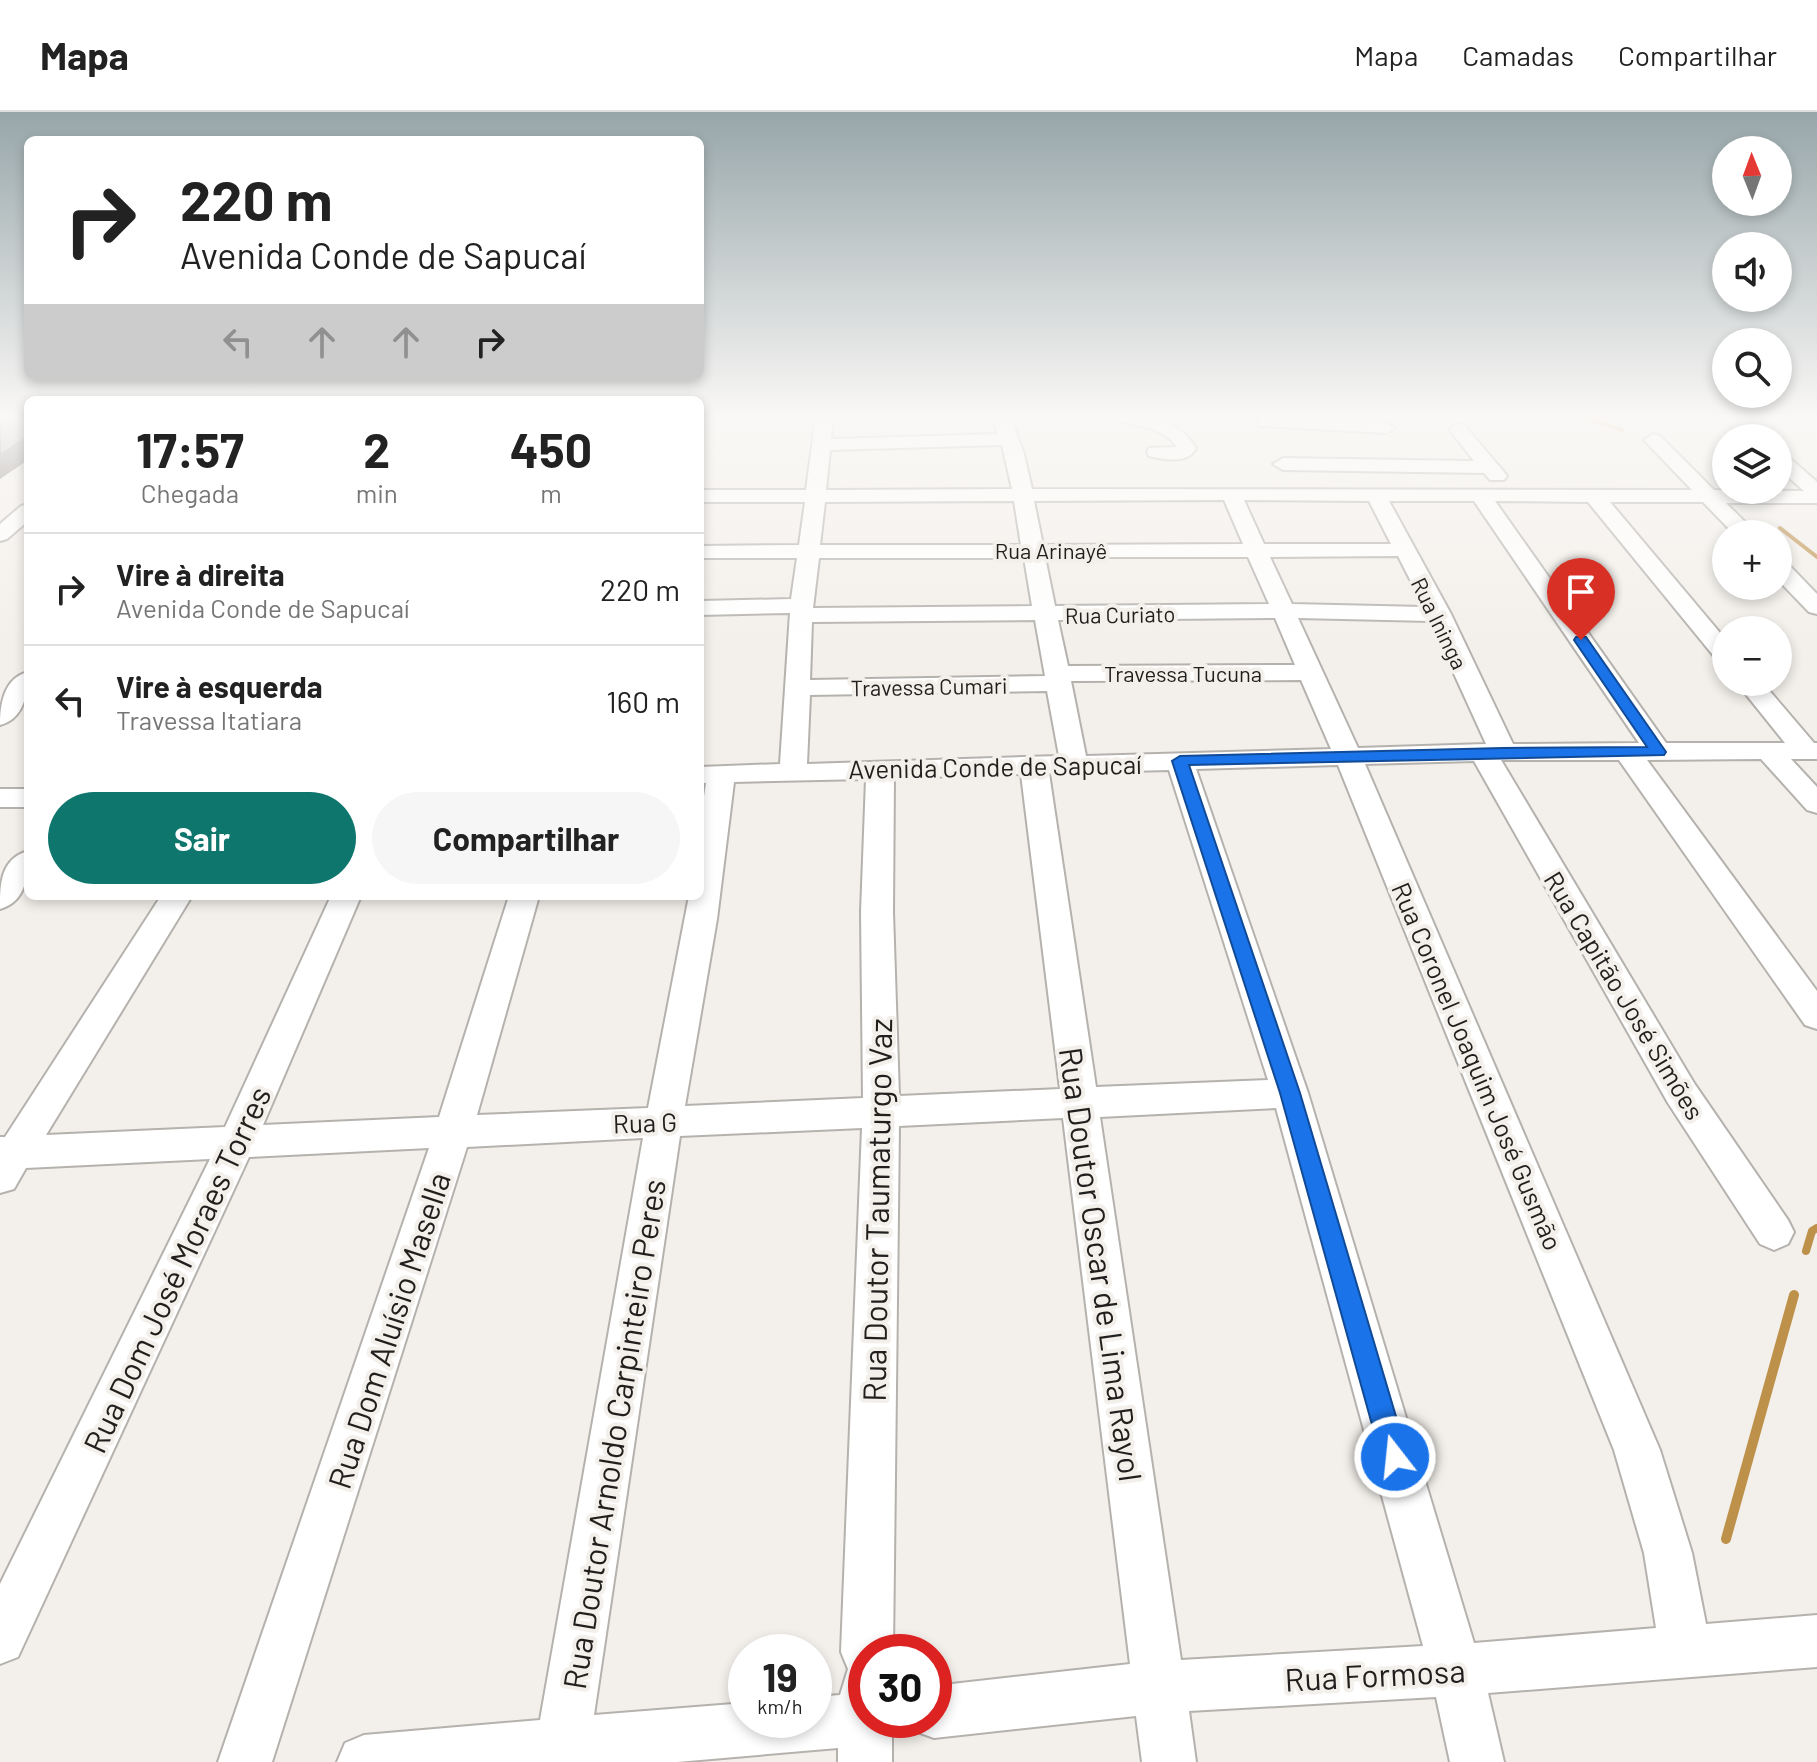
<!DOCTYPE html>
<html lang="pt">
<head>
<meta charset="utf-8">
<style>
	:root { --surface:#fff; --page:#f6f6f6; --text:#222; --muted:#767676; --line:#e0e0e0; --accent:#0f766e }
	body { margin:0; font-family:Barlow,sans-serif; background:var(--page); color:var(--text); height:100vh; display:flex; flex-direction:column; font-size:30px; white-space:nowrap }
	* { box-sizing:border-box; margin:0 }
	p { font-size:26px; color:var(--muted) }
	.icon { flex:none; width:44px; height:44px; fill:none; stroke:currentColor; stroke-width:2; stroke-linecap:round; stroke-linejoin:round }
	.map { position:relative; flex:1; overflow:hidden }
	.drawer { position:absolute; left:24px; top:284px; width:680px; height:504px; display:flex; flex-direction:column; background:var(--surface); border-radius:12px; box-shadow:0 4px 12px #0003 }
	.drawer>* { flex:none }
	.banner { position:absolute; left:24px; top:24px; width:680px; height:244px; border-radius:12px; box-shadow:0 4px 12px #0003; background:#fff; color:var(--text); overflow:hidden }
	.needle { width:52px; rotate:359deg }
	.tools { position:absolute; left:1712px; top:24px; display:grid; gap:16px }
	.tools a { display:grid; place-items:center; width:80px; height:80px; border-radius:50%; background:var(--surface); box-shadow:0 4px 12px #0003; font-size:40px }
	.speed { position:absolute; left:728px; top:1522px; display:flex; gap:16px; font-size:40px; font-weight:700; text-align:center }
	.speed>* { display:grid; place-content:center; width:104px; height:104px; border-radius:50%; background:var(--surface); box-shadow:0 4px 12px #0003; line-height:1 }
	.speed small { font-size:20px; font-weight:400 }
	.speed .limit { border:12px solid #d22; background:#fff; color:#111 }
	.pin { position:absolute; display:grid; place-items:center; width:68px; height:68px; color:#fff; margin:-82px -34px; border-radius:50% 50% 50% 0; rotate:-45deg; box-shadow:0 0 8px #0007 }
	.pin .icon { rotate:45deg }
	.me { position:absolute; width:88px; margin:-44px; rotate:344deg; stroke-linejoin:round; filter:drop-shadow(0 0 6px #0008) }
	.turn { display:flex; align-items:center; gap:28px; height:168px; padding:0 24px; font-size:36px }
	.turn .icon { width:104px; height:104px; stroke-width:2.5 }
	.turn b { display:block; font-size:56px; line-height:68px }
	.lanes { display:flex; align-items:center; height:76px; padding:0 24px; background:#0003; justify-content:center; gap:40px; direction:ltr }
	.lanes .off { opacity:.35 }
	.eta { display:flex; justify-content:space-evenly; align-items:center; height:136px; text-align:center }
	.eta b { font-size:48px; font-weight:700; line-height:56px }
	.cta { display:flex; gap:16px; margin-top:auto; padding:16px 24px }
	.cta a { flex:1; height:92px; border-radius:48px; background:var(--accent); color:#fff; font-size:32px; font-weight:700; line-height:92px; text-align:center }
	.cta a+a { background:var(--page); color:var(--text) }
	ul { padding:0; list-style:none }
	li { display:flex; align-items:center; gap:24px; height:112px; padding:0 24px; border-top:2px solid var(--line) }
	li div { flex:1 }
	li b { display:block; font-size:30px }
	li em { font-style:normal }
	header { display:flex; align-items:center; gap:48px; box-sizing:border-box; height:112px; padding:0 40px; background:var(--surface); border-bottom:2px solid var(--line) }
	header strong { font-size:38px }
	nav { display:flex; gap:44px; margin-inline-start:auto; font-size:28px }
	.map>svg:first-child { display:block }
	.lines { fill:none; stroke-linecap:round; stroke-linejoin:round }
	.stream-far2 { stroke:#be914b; stroke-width:4 }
	.stream-far1 { stroke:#be914b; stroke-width:8 }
	.stream { stroke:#be914b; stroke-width:10 }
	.minor-casing { stroke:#b5b2ae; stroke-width:4 }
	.minor { fill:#fff; fill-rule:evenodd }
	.shaded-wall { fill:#7d7a78 }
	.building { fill:#b2afab; stroke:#7d7a78; stroke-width:2 }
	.route { fill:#1a73e8; stroke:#114b97; stroke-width:2 }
	.labels { text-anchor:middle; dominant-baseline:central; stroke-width:8; stroke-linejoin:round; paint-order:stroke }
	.far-street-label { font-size:22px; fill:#201f1e; stroke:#f3f0eb }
	.street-label { font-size:26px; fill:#201f1e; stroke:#f3f0eb }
	.near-street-label { font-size:32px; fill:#201f1e; stroke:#f3f0eb }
</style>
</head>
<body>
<header>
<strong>Mapa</strong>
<nav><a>Mapa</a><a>Camadas</a><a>Compartilhar</a></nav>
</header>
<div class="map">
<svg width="1817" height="1650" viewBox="0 0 1817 1650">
	<rect width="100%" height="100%" fill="#f3f0eb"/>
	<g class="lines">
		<path class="stream-far2" d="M 1582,304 L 1622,318
			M 1780,416 L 1817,445"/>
		<path class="stream-far1" d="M 1806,1139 L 1812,1119 L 1817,1116"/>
		<path class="stream" d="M 1726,1427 L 1794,1183"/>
		<defs>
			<path id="minor" d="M 816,304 L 834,304 L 831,327 L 998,322 L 992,304 L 1010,304 L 1024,342 L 1032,377 L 1692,378 L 1644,328 L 1653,322 L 1660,324 L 1714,378 L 1804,379 L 1778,356 L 1778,340 L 1785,342 L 1817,370 L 1817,391 L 1726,391 L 1757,422 L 1734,422 L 1703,390 L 1610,390 L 1726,528 L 1726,550 L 1717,548 L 1588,390 L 1495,389 L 1666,631 L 1785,631 L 1736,570 L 1762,570 L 1814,631 L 1817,631 L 1817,647 L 1791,647 L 1817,675 L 1817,701 L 1807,698 L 1761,647 L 1647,648 L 1817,879 L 1817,917 L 1805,913 L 1619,648 L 1501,648 L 1694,971 L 1788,1108 L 1794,1120 L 1788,1132 L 1774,1138 L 1760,1132 L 1668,991 L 1474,649 L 1365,652 L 1660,1338 L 1692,1441 L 1706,1512 L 1817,1503 L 1817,1555 L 1488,1581 L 1504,1650 L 1450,1650 L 1436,1585 L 1189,1599 L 1196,1650 L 1142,1650 L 1136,1604 L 934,1626 L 915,1619 L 911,1608 L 934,1608 L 934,1574 L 1130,1552 L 1063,1006 L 899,1014 L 893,1540 L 866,1540 L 866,1608 L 892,1608 L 892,1650 L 838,1650 L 838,1636 L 677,1650 L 337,1650 L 345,1631 L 364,1623 L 540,1608 L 643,1026 L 467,1035 L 272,1650 L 218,1650 L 429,1036 L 249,1045 L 18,1545 L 0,1552 L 0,1472 L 210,1047 L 26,1056 L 14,1077 L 0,1081 L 0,1025 L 5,1025 L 161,784 L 192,784 L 46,1023 L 225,1015 L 331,784 L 361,784 L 263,1013 L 439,1005 L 509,784 L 539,784 L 477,1003 L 648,996 L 689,784 L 700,784 L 700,710 L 706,671 L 700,671 L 700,655 L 780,652 L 790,501 L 700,503 L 700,489 L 791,487 L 797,446 L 700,446 L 700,434 L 799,433 L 805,390 L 700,390 L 700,378 L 806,378 ZM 1002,333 L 1012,377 L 826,378 L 830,338 ZM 1224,388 L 1243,432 L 1043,433 L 1034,389 ZM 1244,388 L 1369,389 L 1391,432 L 1264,432 ZM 1014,389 L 1021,433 L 820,433 L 825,390 ZM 1389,389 L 1474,389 L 1639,631 L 1513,632 L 1451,502 ZM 1398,444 L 1424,495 L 1292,492 L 1270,445 ZM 1045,445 L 1248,445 L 1269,492 L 1055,494 ZM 819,446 L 1024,446 L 1032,494 L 813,496 ZM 1275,506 L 1295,553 L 1068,554 L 1058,508 ZM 1298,506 L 1430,509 L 1486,632 L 1358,636 ZM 1035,508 L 1045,564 L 810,568 L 812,510 ZM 1301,568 L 1331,637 L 1086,644 L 1071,569 ZM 1047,579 L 1059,644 L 807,652 L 810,583 ZM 1338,653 L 1614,1338 L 1644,1441 L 1656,1516 L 1474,1531 L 1308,981 L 1196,657 ZM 1169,658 L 1268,968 L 1096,975 L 1049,661 ZM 1021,662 L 1060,977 L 899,984 L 893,800 L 894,666 ZM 866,667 L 861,800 L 863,986 L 685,994 L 717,807 L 734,670 ZM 1276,996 L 1423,1534 L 1181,1548 L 1100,1005 ZM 862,1016 L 841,1540 L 848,1557 L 840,1583 L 814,1585 L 814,1608 L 746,1608 L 746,1591 L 594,1603 L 680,1024 Z
				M 1114,304 C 1147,302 1177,306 1196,336 C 1189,352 1165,348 1149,344 L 1147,340 L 1149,336 L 1177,335 L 1169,326 L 1153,317 L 1117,308 Z
				M 1266,305 L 1386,311 L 1395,316 L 1386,321 L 1260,314 L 1257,310 L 1260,306 Z
				M 1458,312 L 1464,313 L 1504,360 L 1507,364 L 1504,368 L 1490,368 L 1484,361 L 1283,358 L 1273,352 L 1283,346 L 1474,349 L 1449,317 Z
				M 1747,314 L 1753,316 L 1763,326 L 1743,326 L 1738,320 Z
				M 28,392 L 28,409 L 7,427 L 0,429 L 0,412 L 21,394 Z
				M 1778,448 L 1786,450 L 1817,482 L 1817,502 L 1809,500 L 1778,468 Z
				M 28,560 C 28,581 24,607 0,613 C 0,592 4,566 28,560 Z
				M 0,677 L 28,677 L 28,695 L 0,695 Z
				M 28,739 C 28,763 27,789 0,797 C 0,773 0,747 28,739 Z"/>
		</defs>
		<use href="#minor" class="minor-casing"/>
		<use href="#minor" class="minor"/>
	</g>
	<path class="shaded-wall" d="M 0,304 L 14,304 L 0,312 Z
		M 28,324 L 28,348 L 0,367 L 0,343 Z"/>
	<path class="building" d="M 12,304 L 28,304 L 28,324 L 0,343 L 0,310 Z"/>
	<linearGradient id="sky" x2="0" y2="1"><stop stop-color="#97a6a9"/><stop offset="0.57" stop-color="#faf8f6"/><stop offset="1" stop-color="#faf8f6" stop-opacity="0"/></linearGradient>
	<rect width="1817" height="535" fill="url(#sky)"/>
	<path class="route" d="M 1576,525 L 1586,525 L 1666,640 L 1664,643 L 1189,653 L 1300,981 L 1408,1345 L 1404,1354 L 1395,1358 L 1385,1354 L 1381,1345 L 1280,981 L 1172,649 L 1180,644 L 1503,636 L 1647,635 L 1574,528 Z"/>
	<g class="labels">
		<g class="far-street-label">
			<text x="1051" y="438">Rua Arinayê</text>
			<text transform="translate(1120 502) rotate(-1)">Rua Curiato</text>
			<text transform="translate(1440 511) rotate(64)">Rua Ininga</text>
			<text x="1183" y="561">Travessa Tucuna</text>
			<text transform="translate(929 574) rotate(-1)">Travessa Cumari</text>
		</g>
		<g class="street-label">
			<text transform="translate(995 654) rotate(-1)">Avenida Conde de Sapucaí</text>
			<text transform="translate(1625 883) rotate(59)">Rua Capitão José Simões</text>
			<text transform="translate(1478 954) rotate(67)">Rua Coronel Joaquim José Gusmão</text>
			<text transform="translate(645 1010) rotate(-2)">Rua G</text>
		</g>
		<g class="near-street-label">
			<text transform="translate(876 1098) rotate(-89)">Rua Doutor Taumaturgo Vaz</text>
			<text transform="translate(1102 1152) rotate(82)">Rua Doutor Oscar de Lima Rayol</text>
			<text transform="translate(176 1157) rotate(-65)">Rua Dom José Moraes Torres</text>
			<text transform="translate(388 1218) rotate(-72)">Rua Dom Aluísio Masella</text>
			<text transform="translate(613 1322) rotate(-81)">Rua Doutor Arnoldo Carpinteiro Peres</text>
			<text transform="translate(1375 1562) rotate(-3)">Rua Formosa</text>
		</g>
	</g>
</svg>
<div class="tools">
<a><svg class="needle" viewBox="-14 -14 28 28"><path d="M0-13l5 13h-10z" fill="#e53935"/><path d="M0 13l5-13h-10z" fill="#767676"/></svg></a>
<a><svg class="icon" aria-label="sound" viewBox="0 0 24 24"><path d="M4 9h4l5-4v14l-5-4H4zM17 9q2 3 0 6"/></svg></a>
<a><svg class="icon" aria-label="search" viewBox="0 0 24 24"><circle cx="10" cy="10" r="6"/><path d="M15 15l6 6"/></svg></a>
<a><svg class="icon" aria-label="layers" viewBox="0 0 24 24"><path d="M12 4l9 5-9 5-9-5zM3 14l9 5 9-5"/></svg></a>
<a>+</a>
<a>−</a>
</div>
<div class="speed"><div>19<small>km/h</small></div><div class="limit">30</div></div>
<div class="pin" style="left:1581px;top:528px;background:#d93025"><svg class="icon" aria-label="arrive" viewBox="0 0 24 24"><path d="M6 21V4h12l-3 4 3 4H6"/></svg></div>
<svg class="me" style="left:1395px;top:1345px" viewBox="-20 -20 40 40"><circle r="17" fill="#1a73e8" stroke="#fff" stroke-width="3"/><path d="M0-11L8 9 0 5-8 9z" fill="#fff"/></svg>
<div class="banner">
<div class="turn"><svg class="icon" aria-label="right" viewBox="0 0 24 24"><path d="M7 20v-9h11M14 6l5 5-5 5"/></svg><div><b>220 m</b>Avenida Conde de Sapucaí</div></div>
<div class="lanes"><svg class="icon off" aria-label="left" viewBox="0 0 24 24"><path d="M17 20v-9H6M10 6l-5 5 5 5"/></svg><svg class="icon off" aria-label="ahead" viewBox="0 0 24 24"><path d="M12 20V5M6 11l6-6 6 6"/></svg><svg class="icon off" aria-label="ahead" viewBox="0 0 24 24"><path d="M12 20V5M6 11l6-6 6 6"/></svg><svg class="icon" aria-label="right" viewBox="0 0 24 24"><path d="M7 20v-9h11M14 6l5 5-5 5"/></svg></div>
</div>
<section class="drawer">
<div class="eta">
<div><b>17:57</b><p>Chegada</p></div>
<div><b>2</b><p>min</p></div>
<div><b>450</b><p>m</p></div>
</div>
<ul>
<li><svg class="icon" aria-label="right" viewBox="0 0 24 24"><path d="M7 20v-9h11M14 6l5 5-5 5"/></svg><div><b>Vire à direita</b><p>Avenida Conde de Sapucaí</p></div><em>220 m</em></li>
<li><svg class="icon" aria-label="left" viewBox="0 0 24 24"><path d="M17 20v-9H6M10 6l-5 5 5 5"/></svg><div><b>Vire à esquerda</b><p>Travessa Itatiara</p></div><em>160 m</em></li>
</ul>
<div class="cta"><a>Sair</a><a>Compartilhar</a></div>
</section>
</div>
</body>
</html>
